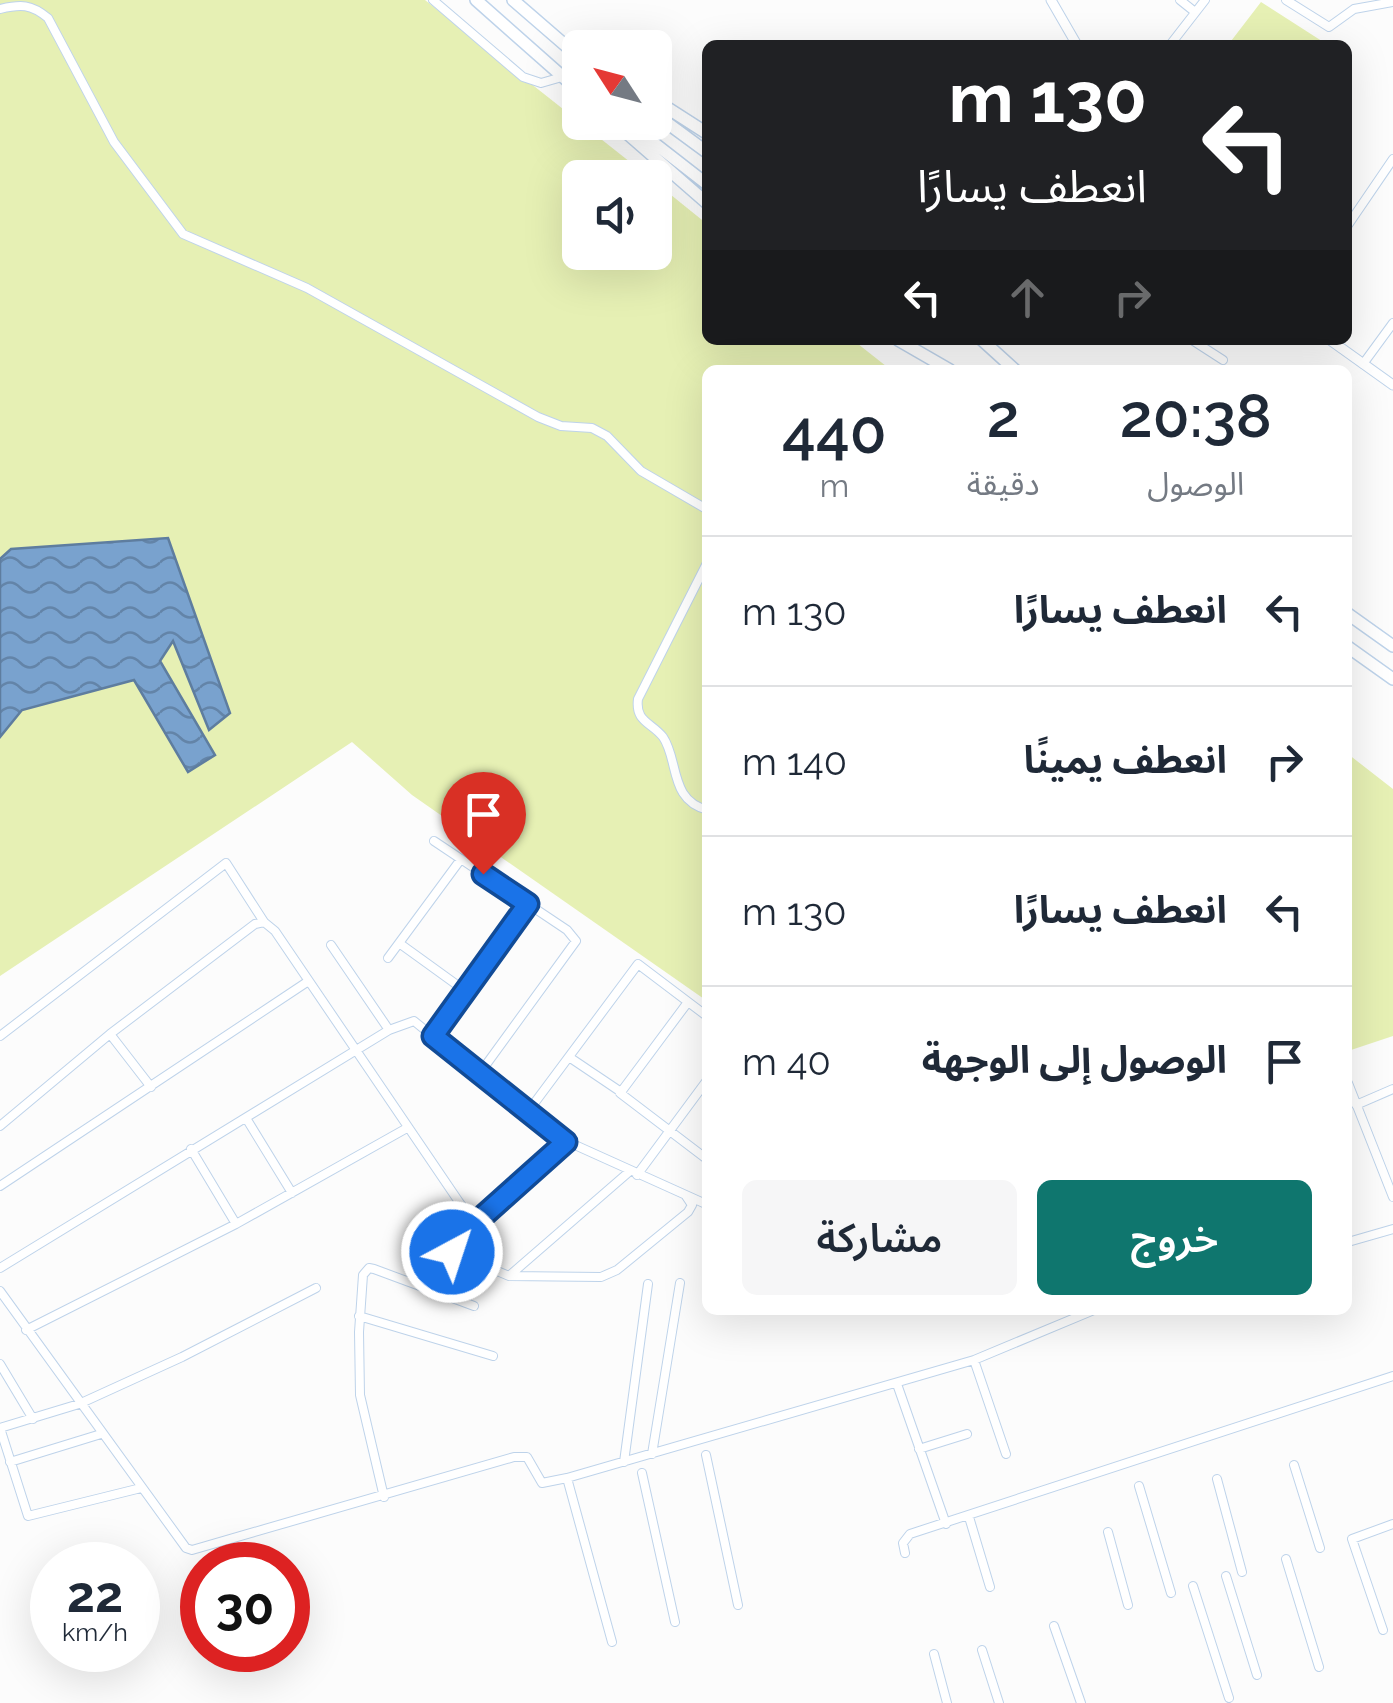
<!DOCTYPE html>
<html lang="ar">
<head>
<meta charset="utf-8">
<style>
	:root { --surface:#fff; --page:#f6f6f7; --text:#1f2937; --muted:#747a83; --line:#e0e1e3; --accent:#0f766e }
	body { margin:0; font-family:Raleway,"Noto Sans Arabic",sans-serif; background:var(--page); color:var(--text); direction:rtl; height:100vh; display:flex; flex-direction:column; font-size:38px; white-space:nowrap }
	* { box-sizing:border-box; margin:0 }
	p { font-size:32px; color:var(--muted) }
	.icon { flex:none; width:55px; height:55px; fill:none; stroke:currentColor; stroke-width:2; stroke-linecap:round; stroke-linejoin:round }
	.map { position:relative; flex:1; overflow:hidden; direction:ltr }
	.side { position:absolute; left:702px; top:365px; width:650px; height:950px; display:flex; flex-direction:column; background:var(--surface); border-radius:15px; box-shadow:0 10px 40px #0002; direction:rtl }
	.side>* { flex:none }
	.top-card { position:absolute; left:702px; top:40px; width:650px; height:305px; border-radius:15px; box-shadow:0 10px 40px #0002; direction:rtl; background:#202124; color:#fff; overflow:hidden }
	.needle { width:65px; rotate:306deg }
	.buttons { position:absolute; left:562px; top:30px; display:grid; gap:20px }
	.buttons a { display:grid; place-items:center; width:110px; height:110px; border-radius:15px; background:var(--surface); box-shadow:0 10px 40px #0002; font-size:50px }
	.speed { position:absolute; left:30px; top:1542px; display:flex; gap:20px; font-size:50px; font-weight:700; text-align:center }
	.speed>* { display:grid; place-content:center; width:130px; height:130px; border-radius:50%; background:var(--surface); box-shadow:0 10px 40px #0002; line-height:1 }
	.speed small { font-size:25px; font-weight:400 }
	.speed .limit { border:15px solid #d22; background:#fff; color:#111 }
	.pin { position:absolute; display:grid; place-items:center; width:85px; height:85px; color:#fff; margin:-102px -42px; border-radius:50% 50% 50% 0; rotate:-45deg; box-shadow:0 0 10px #0007 }
	.pin .icon { rotate:45deg }
	.me { position:absolute; width:110px; margin:-55px; rotate:40deg; stroke-linejoin:round; filter:drop-shadow(0 0 8px #0008) }
	.turn { display:flex; align-items:center; gap:35px; height:210px; padding:0 40px; font-size:45px }
	.turn .icon { width:130px; height:130px; stroke-width:2.5 }
	.turn b { display:block; font-size:70px; line-height:85px }
	.lanes { display:flex; align-items:center; height:95px; padding:0 40px; background:#0003; justify-content:center; gap:50px; direction:ltr }
	.lanes .off { opacity:.35 }
	.eta { display:flex; justify-content:space-evenly; align-items:center; height:170px; text-align:center }
	.eta b { font-size:60px; font-weight:600; line-height:70px }
	.cta { display:flex; gap:20px; margin-top:auto; padding:20px 40px }
	.cta a { flex:1; height:115px; border-radius:15px; background:var(--accent); color:#fff; font-size:40px; font-weight:600; line-height:115px; text-align:center }
	.cta a+a { background:var(--page); color:var(--text) }
	ul { padding:0; list-style:none }
	li { display:flex; align-items:center; gap:30px; height:150px; padding:0 40px; border-top:2px solid var(--line) }
	li div { flex:1 }
	li b { display:block; font-size:38px }
	li em { font-style:normal }
	.map>svg:first-child { display:block }
	.green { fill:#e6f0b4 }
	.water { fill:url(#water-waves); stroke:#5e7d9f; stroke-width:2.5 }
	.lines { fill:none; stroke-linecap:round; stroke-linejoin:round }
	.minor-casing { stroke:#bed3ea; stroke-width:10 }
	.tertiary-casing { stroke:#bed3ea; stroke-width:11 }
	.trunk-casing { stroke:#bed3ea; stroke-width:14 }
	.minor { stroke:#fff; stroke-width:8 }
	.tertiary { stroke:#fff; stroke-width:9 }
	.trunk { stroke:#fff; stroke-width:11 }
	.route-casing { stroke:#114b97; stroke-width:25 }
	.route { stroke:#1a73e8; stroke-width:18 }
</style>
</head>
<body>
<div class="map">
<svg width="1393" height="1703" viewBox="0 0 1393 1703">
	<defs>
		<pattern id="water-waves" width="16" height="10" patternUnits="userSpaceOnUse" patternTransform="scale(2.5)"><rect width="16" height="10" fill="#79a2ce"/><path d="M0 5q4-4 8 0t8 0" fill="none" stroke="#6384a8"/></pattern>
	</defs>
	<rect width="100%" height="100%" fill="#fcfcfc"/>
	<path class="green" d="M 0,0 L 425,0 L 649,177 L 580,178 L 580,252 L 655,252 L 655,182 L 707,224 L 708,340 L 853,340 L 891,370 L 708,370 L 707,1001 L 412,795 L 352,742 L 0,976 Z
		M 1261,2 L 1328,45 L 1228,45 Z
		M 1348,754 L 1393,789 L 1393,1036 L 1348,1051 Z"/>
	<path class="water" d="M 168,538 L 230,713 L 209,730 L 173,641 L 160,661 L 215,755 L 188,772 L 134,680 L 22,710 L 0,737 L 0,559 L 11,549 Z"/>
	<g class="lines">
		<defs>
			<path id="minor" d="M 433,0 L 523,77 L 541,83 L 562,77
				M 1180,0 L 1195,12
				M 1286,0 L 1329,27 L 1354,9 L 1393,2
				M 0,9 C 21,4 31,4 48,18 L 114,142 L 183,234 L 307,288 L 538,417 L 561,426 L 592,428 L 607,436 L 641,471 L 708,510
				M 1170,45 L 1205,0
				M 1348,225 L 1393,159
				M 1192,340 L 1223,360
				M 1363,364 L 1393,323
				M 708,561 L 638,699 C 635,722 651,722 663,737 C 679,760 669,801 708,810
				M 434,841 L 567,930 L 576,941 L 480,1073
				M 399,943 L 464,990
				M 331,945 L 389,1030
				M 388,958 L 461,859
				M 110,1034 L 151,1087
				M 0,1036 L 226,863 L 264,922
				M 433,1036 L 528,904
				M 569,1057 L 621,1092 L 688,1002
				M 1348,1083 L 1393,1197
				M 620,1093 L 708,1160
				M 1356,1105 L 1393,1089
				M 527,1113 L 638,964 L 708,1017
				M 246,1118 L 292,1193
				M 0,1126 L 110,1034 L 255,924 L 264,922 L 275,931 L 474,1224
				M 566,1142 L 453,1243 L 450,1250 L 452,1252 L 509,1276 L 601,1277 L 617,1270 L 688,1212 L 692,1205 L 686,1196
				M 191,1149 L 236,1224
				M 637,1175 L 708,1079
				M 0,1186 L 307,982
				M 1348,1242 L 1393,1229
				M 0,1268 L 389,1030 L 414,1021 L 555,1136 L 708,1205
				M 509,1276 L 630,1171
				M 0,1291 L 186,1548 L 192,1550 L 514,1457 L 527,1457 L 542,1483 L 567,1478 L 974,1360 L 1094,1310
				M 359,1316 L 493,1356
				M 26,1330 L 236,1224 L 407,1128
				M 974,1360 L 1006,1454
				M 0,1364 L 33,1419
				M 897,1384 L 946,1524
				M 0,1428 L 79,1404 L 182,1357 L 316,1288
				M 0,1428 L 28,1516 L 141,1488
				M 919,1449 L 967,1434
				M 652,1454 L 680,1283
				M 706,1455 L 738,1605
				M 10,1462 L 101,1434
				M 624,1462 L 648,1284
				M 1294,1465 L 1320,1548
				M 642,1473 L 675,1622
				M 567,1478 L 612,1642
				M 1217,1479 L 1242,1572
				M 1139,1486 L 1171,1593
				M 384,1497 L 360,1395 L 359,1332 L 363,1275 L 369,1268 L 374,1269 L 474,1306
				M 969,1517 L 990,1587
				M 1108,1532 L 1128,1605
				M 905,1553 L 903,1543 L 910,1534 L 1393,1376
				M 1286,1559 L 1319,1667
				M 1226,1576 L 1257,1675
				M 1193,1586 L 1229,1698
				M 1054,1626 L 1081,1703
				M 1383,1630 L 1352,1539 L 1393,1524
				M 982,1650 L 999,1703
				M 934,1654 L 947,1703"/>
			<path id="tertiary" d="M 1051,0 L 1077,45
				M 1330,340 L 1393,385"/>
			<path id="trunk" d="M 476,0 L 580,92
				M 513,0 L 580,58
				M 655,100 L 708,134
				M 655,114 L 708,153
				M 614,122 L 708,204
				M 627,122 L 708,185
				M 898,340 L 950,370
				M 982,340 L 1015,370
				M 1348,614 L 1393,646
				M 1348,647 L 1393,679"/>
		</defs>
		<use href="#minor" class="minor-casing"/>
		<use href="#tertiary" class="tertiary-casing"/>
		<use href="#trunk" class="trunk-casing"/>
		<use href="#minor" class="minor"/>
		<use href="#tertiary" class="tertiary"/>
		<use href="#trunk" class="trunk"/>
	</g>
	<g class="lines">
		<defs>
			<path id="route" d="M 452,1252 L 450,1250 L 453,1243 L 566,1142 L 433,1036 L 528,904 L 483,874"/>
		</defs>
		<use href="#route" class="route-casing"/>
		<use href="#route" class="route"/>
	</g>
</svg>
<div class="buttons">
<a><svg class="needle" viewBox="-14 -14 28 28"><path d="M0-13l5 13h-10z" fill="#e53935"/><path d="M0 13l5-13h-10z" fill="#747a83"/></svg></a>
<a><svg class="icon" aria-label="sound" viewBox="0 0 24 24"><path d="M4 9h4l5-4v14l-5-4H4zM17 9q2 3 0 6"/></svg></a>
</div>
<div class="speed"><div>22<small>km/h</small></div><div class="limit">30</div></div>
<div class="pin" style="left:483px;top:874px;background:#d93025"><svg class="icon" aria-label="arrive" viewBox="0 0 24 24"><path d="M6 21V4h12l-3 4 3 4H6"/></svg></div>
<svg class="me" style="left:452px;top:1252px" viewBox="-20 -20 40 40"><circle r="17" fill="#1a73e8" stroke="#fff" stroke-width="3"/><path d="M0-11L8 9 0 5-8 9z" fill="#fff"/></svg>
<div class="top-card">
<div class="turn"><svg class="icon" aria-label="left" viewBox="0 0 24 24"><path d="M17 20v-9H6M10 6l-5 5 5 5"/></svg><div><b>130 m</b>انعطف يسارًا</div></div>
<div class="lanes"><svg class="icon" aria-label="left" viewBox="0 0 24 24"><path d="M17 20v-9H6M10 6l-5 5 5 5"/></svg><svg class="icon off" aria-label="ahead" viewBox="0 0 24 24"><path d="M12 20V5M6 11l6-6 6 6"/></svg><svg class="icon off" aria-label="right" viewBox="0 0 24 24"><path d="M7 20v-9h11M14 6l5 5-5 5"/></svg></div>
</div>
<section class="side">
<div class="eta">
<div><b>20:38</b><p>الوصول</p></div>
<div><b>2</b><p>دقيقة</p></div>
<div><b>440</b><p>m</p></div>
</div>
<ul>
<li><svg class="icon" aria-label="left" viewBox="0 0 24 24"><path d="M17 20v-9H6M10 6l-5 5 5 5"/></svg><div><b>انعطف يسارًا</b></div><em>130 m</em></li>
<li><svg class="icon" aria-label="right" viewBox="0 0 24 24"><path d="M7 20v-9h11M14 6l5 5-5 5"/></svg><div><b>انعطف يمينًا</b></div><em>140 m</em></li>
<li><svg class="icon" aria-label="left" viewBox="0 0 24 24"><path d="M17 20v-9H6M10 6l-5 5 5 5"/></svg><div><b>انعطف يسارًا</b></div><em>130 m</em></li>
<li><svg class="icon" aria-label="arrive" viewBox="0 0 24 24"><path d="M6 21V4h12l-3 4 3 4H6"/></svg><div><b>الوصول إلى الوجهة</b></div><em>40 m</em></li>
</ul>
<div class="cta"><a>خروج</a><a>مشاركة</a></div>
</section>
</div>
</body>
</html>
